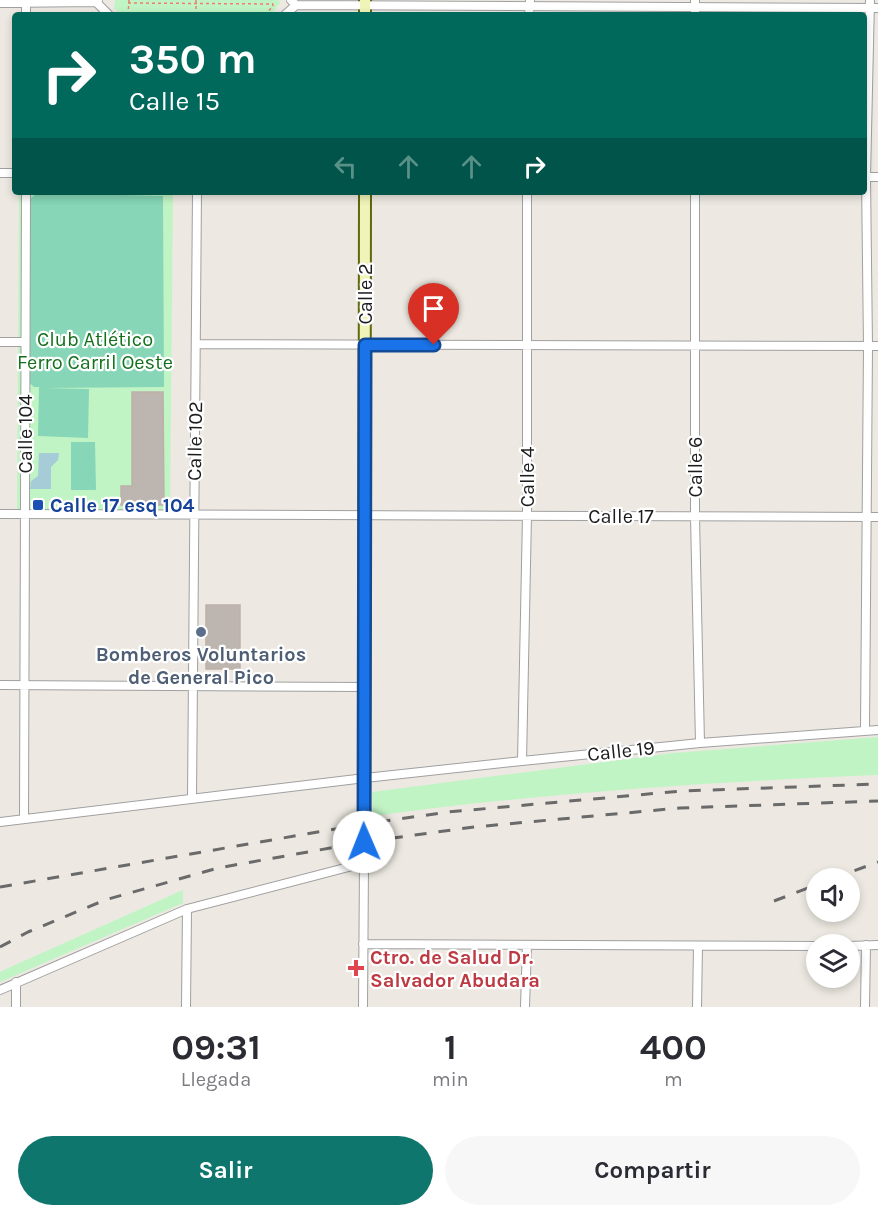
<!DOCTYPE html>
<html lang="es">
<head>
<meta charset="utf-8">
<style>
	:root { --surface:#fff; --page:#f7f7f7; --text:#2b2b33; --muted:#7c7c81; --accent:#0f766e }
	body { margin:0; font-family:Karla,sans-serif; background:var(--page); color:var(--text); height:100vh; display:flex; flex-direction:column; font-size:22px; white-space:nowrap }
	* { box-sizing:border-box; margin:0 }
	p { font-size:20px; color:var(--muted) }
	.icon { flex:none; width:33px; height:33px; fill:none; stroke:currentColor; stroke-width:2; stroke-linecap:round; stroke-linejoin:round }
	.map { position:relative; height:1007px; overflow:hidden }
	.drawer { display:flex; flex-direction:column; background:var(--surface); flex:1 }
	.drawer>* { flex:none }
	.banner { position:absolute; left:12px; top:12px; width:855px; height:183px; border-radius:6px; box-shadow:0 3px 9px #0003; background:#00695c; color:#fff; overflow:hidden }
	.buttons { position:absolute; left:806px; top:868px; display:grid; gap:12px }
	.buttons a { display:grid; place-items:center; width:54px; height:54px; border-radius:50%; background:var(--surface); box-shadow:0 3px 9px #0003; font-size:30px }
	.pin { position:absolute; display:grid; place-items:center; width:51px; height:51px; color:#fff; margin:-62px -26px; border-radius:50% 50% 50% 0; rotate:-45deg; box-shadow:0 0 6px #0007 }
	.pin .icon { rotate:45deg }
	.me { position:absolute; width:66px; margin:-33px; rotate:359deg; stroke-linejoin:round; filter:drop-shadow(0 0 4px #0008) }
	.turn { display:flex; align-items:center; gap:21px; height:126px; padding:0 18px; font-size:27px }
	.turn .icon { width:78px; height:78px; stroke-width:2.5 }
	.turn b { display:block; font-size:42px; line-height:51px }
	.lanes { display:flex; align-items:center; height:57px; padding:0 18px; background:#0003; justify-content:center; gap:30px; direction:ltr }
	.lanes .off { opacity:.35 }
	.eta { display:flex; justify-content:space-evenly; align-items:center; height:102px; text-align:center }
	.eta b { font-size:36px; font-weight:700; line-height:42px }
	.cta { display:flex; gap:12px; margin-top:auto; padding:12px 18px }
	.cta a { flex:1; height:69px; border-radius:36px; background:var(--accent); color:#fff; font-size:24px; font-weight:700; line-height:69px; text-align:center }
	.cta a+a { background:var(--page); color:var(--text) }
	.map>svg:first-child { display:block }
	.park { fill:#c1f4c5 }
	.pitch { fill:#86d6b7 }
	.water { fill:#a6ccd7 }
	.building { fill:#bdb5af; stroke:#bdb0a6; stroke-width:1.5 }
	.lines { fill:none; stroke-linecap:round; stroke-linejoin:round }
	.street-casing { stroke:#a0a0a0; stroke-width:10 }
	.secondary-casing { stroke:#5f690d; stroke-width:14 }
	.path { stroke:#ee7e71; stroke-width:1.5; stroke-dasharray:3 3; stroke-linecap:butt }
	.street { stroke:#fff; stroke-width:8 }
	.secondary { stroke:#f1f4b9; stroke-width:10 }
	.rail { stroke:#6a6a6a; stroke-width:3; stroke-dasharray:12 12; stroke-linecap:butt }
	.route-casing { stroke:#114b97; stroke-width:15 }
	.route { stroke:#1a73e8; stroke-width:10 }
	.transit-dot { fill:#1a4fb4; stroke:#fff; stroke-width:2 }
	.service-dot { fill:#5c6f8a; stroke:#fff; stroke-width:2 }
	.health-dot { fill:#e0444e; stroke:#fff; stroke-width:2 }
	.labels { text-anchor:middle; dominant-baseline:central; stroke-width:4.5; stroke-linejoin:round; paint-order:stroke }
	.street-label { font-size:20px; fill:#1c1c1c; stroke:#fff }
	.park-label { font-size:20px; fill:#13701b; stroke:#fff }
	.transit-label { font-size:20px; font-weight:bold; fill:#164399; stroke:#fff; text-anchor:start }
	.service-label { font-size:20px; font-weight:bold; fill:#4e5e75; stroke:#fff }
	.health-label { font-size:20px; font-weight:bold; fill:#be3a42; stroke:#fff; text-anchor:start }
</style>
</head>
<body>
<div class="map">
<svg width="878" height="1007" viewBox="0 0 878 1007">
	<rect width="100%" height="100%" fill="#ede9e2"/>
	<path class="park" d="M 115,0 L 279,0 L 280,3 L 271,15 L 121,15 L 114,8 Z
		M 19,192 L 173,192 L 170,512 L 17,510 Z
		M 878,737 L 878,775 C 709,782 541,793 373,816 L 372,792 L 673,753 Z
		M 183,890 L 183,903 L 0,982 L 0,972 L 6,969 Z"/>
	<path class="pitch" d="M 37,193 L 163,196 L 164,387 L 43,388 L 89,389 L 88,438 L 38,436 L 39,387 L 34,387 L 23,377 L 24,204 Z
		M 71,442 L 95,442 L 96,490 L 71,490 Z"/>
	<path class="water" d="M 39,453 L 59,453 L 58,460 L 51,467 L 51,489 L 30,489 L 31,481 L 38,476 Z"/>
	<path class="building" d="M 132,392 L 163,392 L 164,505 L 121,505 L 121,486 L 132,486 Z
		M 206,605 L 240,605 L 240,669 L 206,669 Z"/>
	<g class="lines">
		<defs>
			<path id="street" d="M 291,0 L 296,5 L 878,8
				M 96,2 L 109,15
				M 0,3 L 96,2 L 98,0
				M 26,15 L 26,0
				M 285,15 L 296,5
				M 529,15 L 530,0
				M 695,15 L 695,0
				M 0,173 L 15,173
				M 864,177 L 878,177
				M 695,192 L 695,517 L 700,743
				M 0,342 L 25,342
				M 196,344 L 878,346
				M 0,514 L 878,517
				M 0,685 L 365,687
				M 865,730 L 868,346 L 866,177 L 870,0
				M 522,761 L 527,516 L 527,192
				M 192,798 L 197,192
				M 24,819 L 26,192
				M 0,822 L 365,778 L 522,761 L 700,743 L 878,730
				M 363,944 L 816,946
				M 849,946 L 878,945
				M 16,982 L 16,1007
				M 0,990 L 187,909 L 364,863 L 363,1007
				M 186,1007 L 187,909
				M 525,1007 L 527,945
				M 697,1007 L 698,946
				M 865,1007 L 866,945"/>
			<path id="secondary" d="M 365,15 L 365,0
				M 364,863 L 365,192"/>
		</defs>
		<use href="#street" class="street-casing"/>
		<use href="#secondary" class="secondary-casing"/>
		<path class="path" d="M 196,0 L 196,15
			M 128,3 L 273,4
			M 128,15 L 129,0
			M 265,15 L 273,6 L 272,0"/>
		<use href="#street" class="street"/>
		<use href="#secondary" class="secondary"/>
		<path class="rail" d="M 832,879 L 878,862
			M 0,887 L 364,824 L 448,812 L 682,791 L 878,784
			M 774,901 L 816,885
			M 0,947 L 28,932 L 105,900 L 218,868 L 364,842 L 474,827 L 680,808 L 878,801"/>
	</g>
	<g class="lines">
		<defs>
			<path id="route" d="M 364,842 L 365,345 L 434,345"/>
		</defs>
		<use href="#route" class="route-casing"/>
		<use href="#route" class="route"/>
	</g>
	<rect class="transit-dot" x="32" y="499" width="12" height="12" rx="3"/>
	<circle class="service-dot" cx="201" cy="632" r="6"/>
	<path class="health-dot" d="M353 959h6v6h6v6h-6v6h-6v-6h-6v-6h6z"/>
	<g class="labels">
		<g class="street-label">
			<text transform="translate(365 294) rotate(-90)">Calle 2</text>
			<text transform="translate(25 434) rotate(-90)">Calle 104</text>
			<text transform="translate(195 441) rotate(-89)">Calle 102</text>
			<text transform="translate(695 467) rotate(-90)">Calle 6</text>
			<text transform="translate(527 477) rotate(-90)">Calle 4</text>
			<text x="621" y="516">Calle 17</text>
			<text transform="translate(621 751) rotate(-6)">Calle 19</text>
		</g>
		<g class="park-label">
			<text x="95" y="339">Club Atlético<tspan x="95" dy="23">Ferro Carril Oeste</tspan></text>
		</g>
		<g class="transit-label">
			<text x="50" y="505">Calle 17 esq 104</text>
		</g>
		<g class="service-label">
			<text x="201" y="654">Bomberos Voluntarios<tspan x="201" dy="23">de General Pico</tspan></text>
		</g>
		<g class="health-label">
			<text x="370" y="957">Ctro. de Salud Dr.<tspan x="370" dy="23">Salvador Abudara</tspan></text>
		</g>
	</g>
</svg>
<div class="buttons">
<a><svg class="icon" aria-label="sound" viewBox="0 0 24 24"><path d="M4 9h4l5-4v14l-5-4H4zM17 9q2 3 0 6"/></svg></a>
<a><svg class="icon" aria-label="layers" viewBox="0 0 24 24"><path d="M12 4l9 5-9 5-9-5zM3 14l9 5 9-5"/></svg></a>
</div>
<div class="pin" style="left:434px;top:345px;background:#d93025"><svg class="icon" aria-label="arrive" viewBox="0 0 24 24"><path d="M6 21V4h12l-3 4 3 4H6"/></svg></div>
<svg class="me" style="left:364px;top:842px" viewBox="-20 -20 40 40"><circle r="19" fill="#fff"/><path d="M0-13L10 11 0 6-10 11z" fill="#1a73e8"/></svg>
<div class="banner">
<div class="turn"><svg class="icon" aria-label="right" viewBox="0 0 24 24"><path d="M7 20v-9h11M14 6l5 5-5 5"/></svg><div><b>350 m</b>Calle 15</div></div>
<div class="lanes"><svg class="icon off" aria-label="left" viewBox="0 0 24 24"><path d="M17 20v-9H6M10 6l-5 5 5 5"/></svg><svg class="icon off" aria-label="ahead" viewBox="0 0 24 24"><path d="M12 20V5M6 11l6-6 6 6"/></svg><svg class="icon off" aria-label="ahead" viewBox="0 0 24 24"><path d="M12 20V5M6 11l6-6 6 6"/></svg><svg class="icon" aria-label="right" viewBox="0 0 24 24"><path d="M7 20v-9h11M14 6l5 5-5 5"/></svg></div>
</div>
</div>
<section class="drawer">
<div class="eta">
<div><b>09:31</b><p>Llegada</p></div>
<div><b>1</b><p>min</p></div>
<div><b>400</b><p>m</p></div>
</div>
<div class="cta"><a>Salir</a><a>Compartir</a></div>
</section>
</body>
</html>
